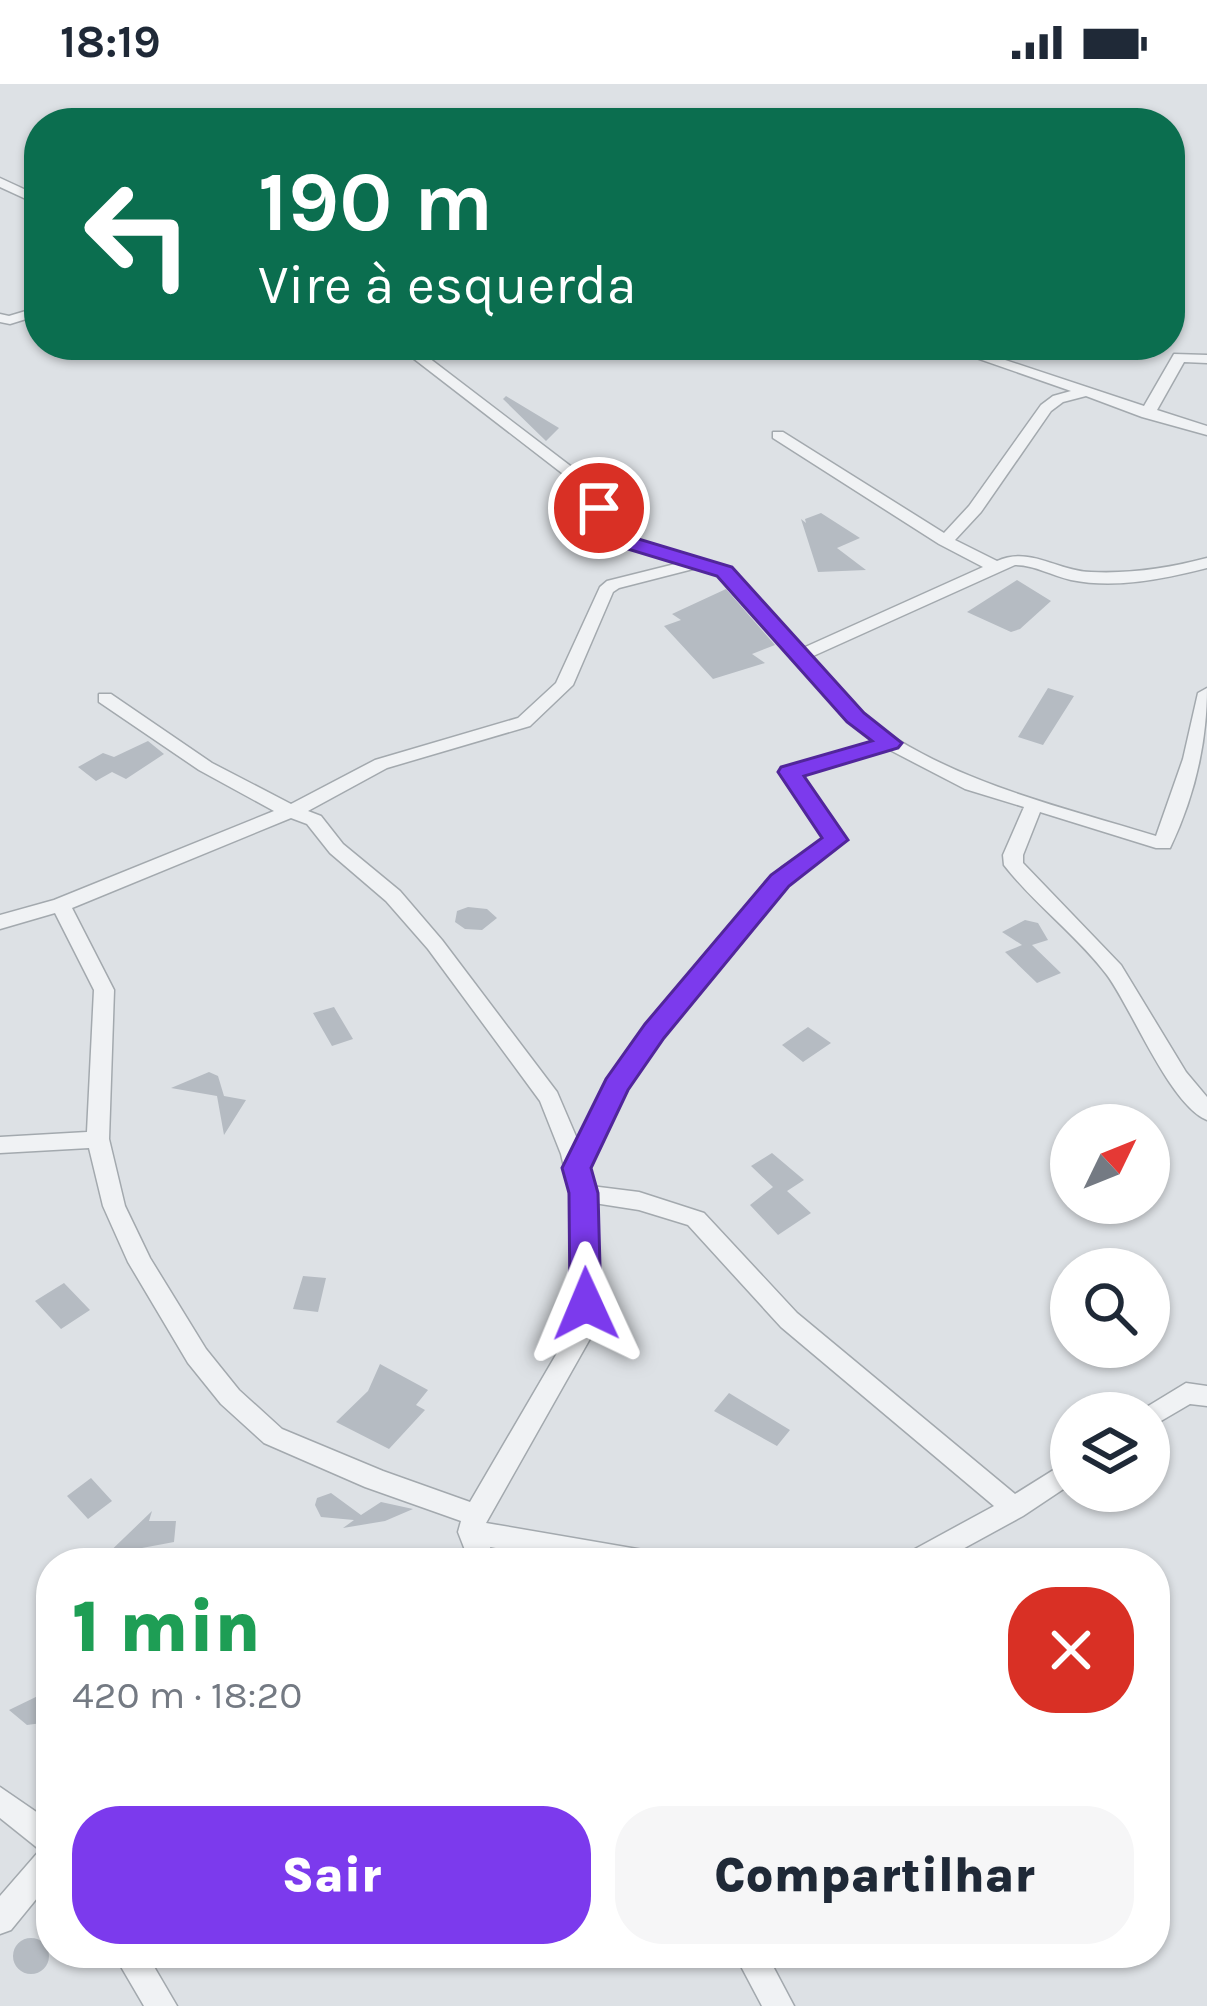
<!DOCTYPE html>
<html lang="pt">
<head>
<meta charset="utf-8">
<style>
	:root { --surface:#fff; --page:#f6f6f7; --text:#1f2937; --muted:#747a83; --accent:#7c3aed }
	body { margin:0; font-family:Karla,sans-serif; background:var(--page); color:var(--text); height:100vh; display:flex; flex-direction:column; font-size:45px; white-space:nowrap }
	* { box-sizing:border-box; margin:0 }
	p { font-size:39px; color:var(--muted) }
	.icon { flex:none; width:66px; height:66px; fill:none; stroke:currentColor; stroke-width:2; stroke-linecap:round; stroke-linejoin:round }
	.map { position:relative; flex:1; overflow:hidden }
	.sheet { position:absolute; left:36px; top:1464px; width:1134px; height:420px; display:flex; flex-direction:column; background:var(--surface); border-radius:48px; box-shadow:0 3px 9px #0004 }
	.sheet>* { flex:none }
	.hud { position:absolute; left:24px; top:24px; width:1161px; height:252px; border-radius:48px; box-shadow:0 3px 9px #0004; background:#0b6e4f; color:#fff; overflow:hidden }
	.needle { width:78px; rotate:47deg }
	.fabs { position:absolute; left:1050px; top:1020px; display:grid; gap:24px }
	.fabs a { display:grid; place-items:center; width:120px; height:120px; border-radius:50%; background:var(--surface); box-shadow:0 3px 9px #0004; font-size:60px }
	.pin { position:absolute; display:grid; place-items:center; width:102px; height:102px; color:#fff; margin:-51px; border:6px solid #fff; border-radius:50%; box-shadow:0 3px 12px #0007 }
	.me { position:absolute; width:132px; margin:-66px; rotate:359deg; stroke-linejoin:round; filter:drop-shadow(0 0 9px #0008) }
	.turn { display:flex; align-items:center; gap:42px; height:252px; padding:0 36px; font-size:54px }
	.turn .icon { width:156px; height:156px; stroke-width:2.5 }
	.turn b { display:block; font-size:84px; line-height:102px }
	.round { display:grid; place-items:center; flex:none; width:126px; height:126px; border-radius:48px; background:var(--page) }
	.headline { display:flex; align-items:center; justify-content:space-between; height:204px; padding:0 36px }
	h1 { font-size:72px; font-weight:800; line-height:90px; color:#1e9e55 }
	.primary-button { display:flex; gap:24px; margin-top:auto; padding:24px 36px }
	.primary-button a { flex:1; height:138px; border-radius:48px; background:var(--accent); color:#fff; font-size:48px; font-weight:800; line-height:138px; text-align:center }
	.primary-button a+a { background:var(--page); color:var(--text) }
	.status { display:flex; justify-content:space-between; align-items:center; height:84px; padding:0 60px; background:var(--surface); direction:ltr }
	.status svg { height:33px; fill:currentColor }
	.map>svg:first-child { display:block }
	.building { fill:#b5bbc2 }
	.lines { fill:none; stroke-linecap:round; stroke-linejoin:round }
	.street-casing { stroke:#a3a9ae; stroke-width:3 }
	.street { fill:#f0f2f4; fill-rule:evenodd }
	.route { fill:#7c3aed; stroke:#51269a; stroke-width:3 }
</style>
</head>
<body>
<div class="status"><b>18:19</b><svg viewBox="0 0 49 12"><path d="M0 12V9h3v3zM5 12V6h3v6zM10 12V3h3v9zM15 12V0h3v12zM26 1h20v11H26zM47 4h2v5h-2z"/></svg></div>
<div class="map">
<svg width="1207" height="1922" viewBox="0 0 1207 1922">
	<rect width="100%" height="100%" fill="#dde1e5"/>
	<path class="building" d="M 506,312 L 559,344 L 546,357 L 503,315 Z
		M 821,429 L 860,454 L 837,464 L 866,486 L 818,488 L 801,435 L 806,439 L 805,435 Z
		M 1017,496 L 1051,517 L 1020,545 L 1011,548 L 967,528 Z
		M 726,505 L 775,561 L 752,570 L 765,579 L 713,595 L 664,542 L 681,536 L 672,530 Z
		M 1048,604 L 1074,612 L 1043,661 L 1018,653 Z
		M 148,657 L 164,670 L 126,695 L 112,688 L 96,697 L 78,683 L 103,669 L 114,673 Z
		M 468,823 L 487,825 L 497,834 L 482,846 L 465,845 L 455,838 L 457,827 Z
		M 1025,836 L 1038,839 L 1048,856 L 1032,861 L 1061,889 L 1037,899 L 1005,868 L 1022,861 L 1002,848 Z
		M 334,923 L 353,955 L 332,962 L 313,929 Z
		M 808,943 L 831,959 L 803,978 L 782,961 Z
		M 209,988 L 218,992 L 224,1012 L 246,1016 L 224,1051 L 217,1012 L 171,1004 Z
		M 772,1069 L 804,1096 L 787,1107 L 811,1129 L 778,1151 L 750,1121 L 773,1103 L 751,1082 Z
		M 303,1192 L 326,1194 L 318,1228 L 293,1225 Z
		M 64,1199 L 90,1226 L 61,1245 L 35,1217 Z
		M 380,1280 L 428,1306 L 416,1321 L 425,1326 L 389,1365 L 336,1338 L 368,1307 Z
		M 729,1309 L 790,1346 L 777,1362 L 714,1327 Z
		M 91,1394 L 112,1417 L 88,1435 L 67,1412 Z
		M 331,1409 L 361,1431 L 381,1418 L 413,1425 L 385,1437 L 343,1444 L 354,1436 L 321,1433 L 315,1421 L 317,1414 Z
		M 152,1427 L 149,1437 L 176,1437 L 174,1458 L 142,1464 L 138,1479 L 98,1479 Z
		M 42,1610 L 51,1621 L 42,1639 L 27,1641 L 9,1626 Z
		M13 1872a18 18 0 1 1 36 0a18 18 0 1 1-36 0Z"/>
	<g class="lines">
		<defs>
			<path id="street" d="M 0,94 L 39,112 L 39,121 L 0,103 Z
				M 39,223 L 39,231 L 10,240 L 0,238 L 0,230 L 9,232 Z
				M 396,261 L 412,261 L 577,387 L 634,455 L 731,485 L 803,564 L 983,483 L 939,460 L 773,354 L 773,348 L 783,348 L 944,449 L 969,422 L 1041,321 L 1053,312 L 1071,307 L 939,261 L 960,261 L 1144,322 L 1174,270 L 1207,271 L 1207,279 L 1184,278 L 1157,326 L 1207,342 L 1207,351 L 1142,333 L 1086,312 L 1063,318 L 1051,327 L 981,428 L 955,456 L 997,477 C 1030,462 1057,487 1091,488 C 1130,490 1169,484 1207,474 L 1207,484 C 1164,495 1115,505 1071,496 C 1052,492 1035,481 1015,481 L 811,573 C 838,603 863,635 898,656 C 977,704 1069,725 1156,752 L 1183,675 L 1198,609 L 1207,604 C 1207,659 1194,714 1170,764 L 1156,764 L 1040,728 L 1023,771 L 1023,779 L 1121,881 L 1186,988 L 1207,1013 L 1207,1036 C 1170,1021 1132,925 1107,891 C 1077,851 1035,821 1004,781 L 1003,771 L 1024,723 L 965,705 L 888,665 L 801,691 L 845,756 L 796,791 L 662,952 L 625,1005 L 587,1085 L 591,1102 L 639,1108 L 704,1129 L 797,1229 L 1015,1410 L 1071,1375 L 1071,1400 L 1023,1432 L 937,1479 L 900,1479 L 904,1471 L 994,1422 L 781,1243 L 688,1141 L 639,1126 L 594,1119 L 598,1192 L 591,1253 L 486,1439 L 649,1467 L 658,1471 L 662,1479 L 583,1479 L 490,1463 L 496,1479 L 470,1479 L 458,1448 L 461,1437 L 365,1403 L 264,1359 L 221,1320 L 188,1279 L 128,1178 L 103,1122 L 89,1064 L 0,1069 L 0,1053 L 87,1048 L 94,906 L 55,829 L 0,845 L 0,831 L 54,816 L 274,727 L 199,686 L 99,618 L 99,610 L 111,610 L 212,679 L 291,720 L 375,676 L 518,634 L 556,599 L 600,503 L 607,497 L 679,479 L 622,461 L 567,393 ZM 697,484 L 719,491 L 850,637 L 876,657 L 784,684 L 781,688 L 825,754 L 782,783 L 648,942 L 608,997 L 578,1057 L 557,1008 L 442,856 L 400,807 L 343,760 L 321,732 L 308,727 L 387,684 L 530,642 L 573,601 L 613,508 L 619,504 ZM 291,734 L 307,740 L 330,769 L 386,817 L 428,865 L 540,1017 L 561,1070 L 568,1100 L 576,1161 L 567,1252 L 470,1418 L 383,1387 L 282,1345 L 239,1306 L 206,1265 L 150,1174 L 125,1122 L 109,1055 L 114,906 L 72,824 Z
				M 1186,1299 L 1207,1302 L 1207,1322 L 1190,1320 L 1149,1344 L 1149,1329 L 1140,1327 Z
				M 0,1703 L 51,1738 L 51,1797 L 11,1846 L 0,1850 L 0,1812 L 40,1766 L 0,1734 Z
				M 113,1869 L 146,1869 L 177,1922 L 144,1922 Z
				M 734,1869 L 766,1869 L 794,1922 L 762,1922 Z"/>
		</defs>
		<use href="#street" class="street-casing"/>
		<use href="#street" class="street"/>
	</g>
	<path class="route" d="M 592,420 L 606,420 L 635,454 L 732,483 L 864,629 L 902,659 L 898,664 L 804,692 L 848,756 L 789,802 L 664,954 L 628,1006 L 591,1084 L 598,1109 L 601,1220 L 596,1229 L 575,1229 L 570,1220 L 569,1109 L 562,1084 L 606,995 L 645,940 L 771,791 L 822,754 L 778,688 L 781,683 L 872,657 L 847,638 L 717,492 L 621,463 L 589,424 Z"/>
</svg>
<div class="fabs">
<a><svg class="needle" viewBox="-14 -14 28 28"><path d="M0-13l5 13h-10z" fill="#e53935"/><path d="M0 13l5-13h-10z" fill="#747a83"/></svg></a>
<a><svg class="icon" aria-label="search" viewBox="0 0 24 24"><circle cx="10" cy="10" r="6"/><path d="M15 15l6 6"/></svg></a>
<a><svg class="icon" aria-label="layers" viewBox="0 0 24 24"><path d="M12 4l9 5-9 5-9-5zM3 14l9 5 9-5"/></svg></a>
</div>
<div class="pin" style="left:599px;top:424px;background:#d93025"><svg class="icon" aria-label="arrive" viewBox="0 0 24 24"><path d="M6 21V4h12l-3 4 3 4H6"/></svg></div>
<svg class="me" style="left:586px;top:1220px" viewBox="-20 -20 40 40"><path d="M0-17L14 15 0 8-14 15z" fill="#7c3aed" stroke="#fff" stroke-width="4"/></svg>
<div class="hud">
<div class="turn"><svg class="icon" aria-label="left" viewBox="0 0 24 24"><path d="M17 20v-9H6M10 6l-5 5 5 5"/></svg><div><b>190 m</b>Vire à esquerda</div></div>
</div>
<section class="sheet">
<div class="headline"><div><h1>1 min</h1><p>420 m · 18:20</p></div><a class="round" style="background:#d93025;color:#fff"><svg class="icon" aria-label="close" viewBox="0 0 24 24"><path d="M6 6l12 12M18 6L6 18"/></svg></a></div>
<div class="primary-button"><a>Sair</a><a>Compartilhar</a></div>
</section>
</div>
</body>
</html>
